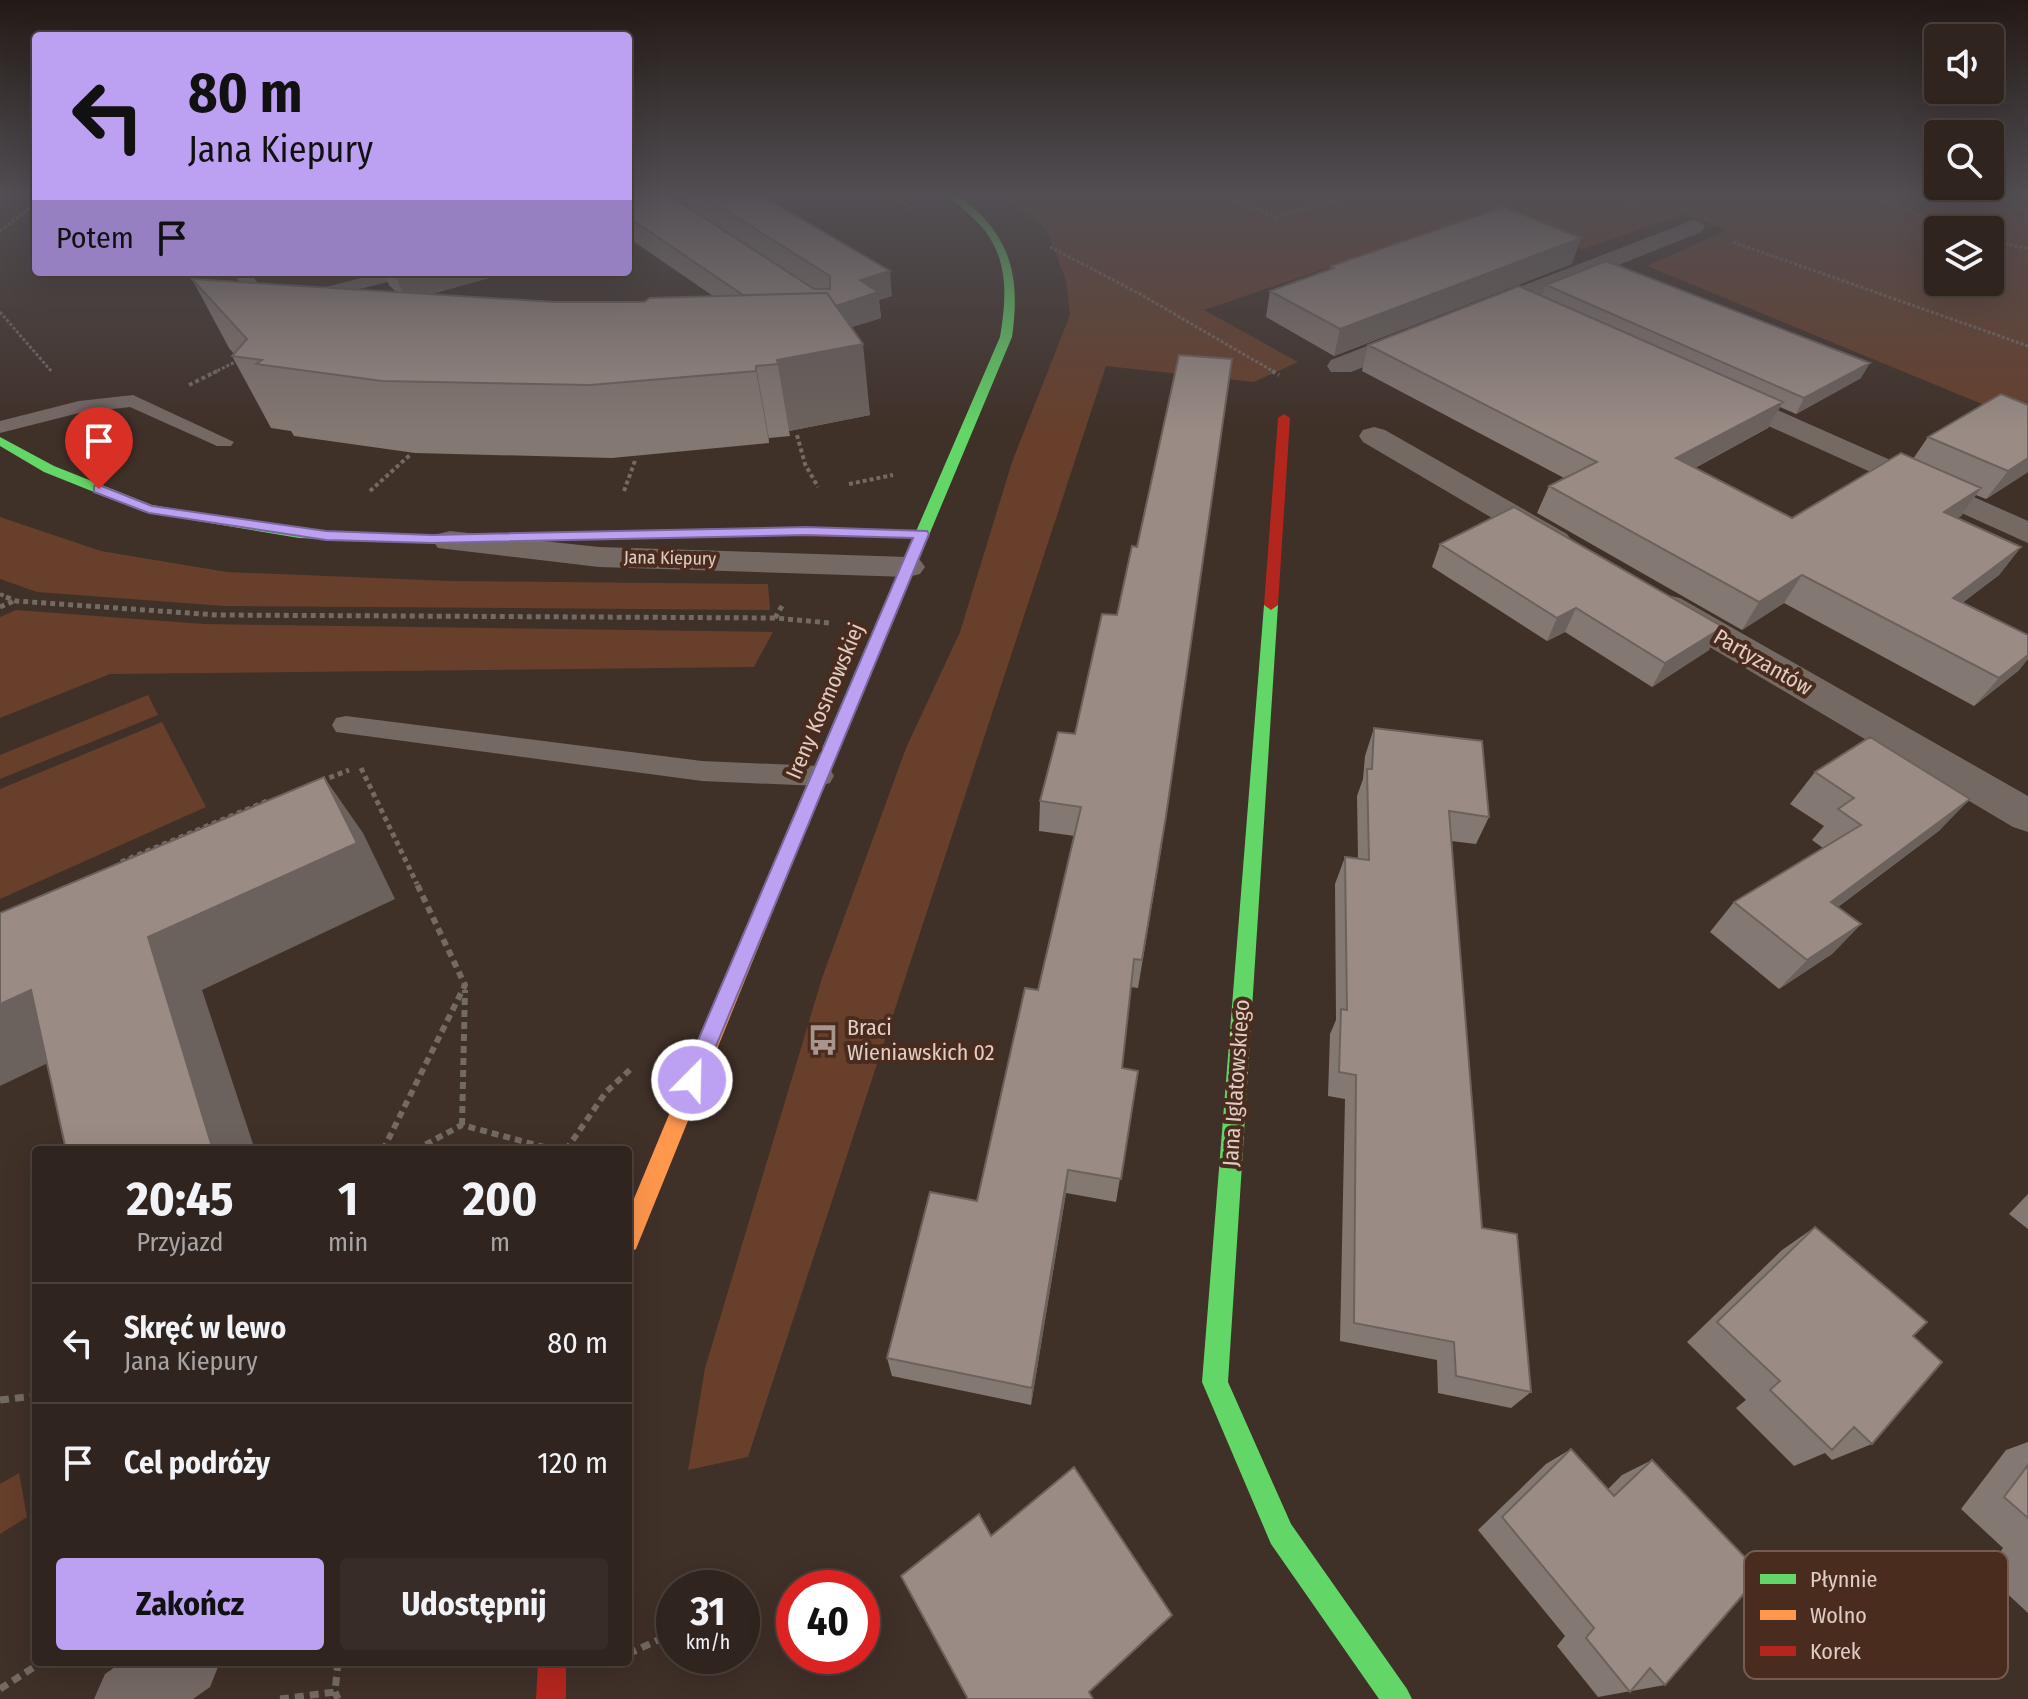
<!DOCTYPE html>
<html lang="pl">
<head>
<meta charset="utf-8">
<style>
	:root { --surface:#2f241e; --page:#372c27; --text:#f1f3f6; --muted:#a7a4a4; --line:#4a413c; --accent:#bca0f2 }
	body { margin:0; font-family:"Fira Sans Condensed",sans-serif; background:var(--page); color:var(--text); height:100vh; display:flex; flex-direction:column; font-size:30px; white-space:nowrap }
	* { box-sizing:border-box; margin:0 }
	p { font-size:26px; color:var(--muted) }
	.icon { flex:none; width:44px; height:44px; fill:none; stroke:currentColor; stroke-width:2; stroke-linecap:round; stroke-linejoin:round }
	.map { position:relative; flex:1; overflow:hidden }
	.details { position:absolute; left:32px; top:1146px; width:600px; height:520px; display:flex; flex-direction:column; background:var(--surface); border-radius:8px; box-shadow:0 8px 32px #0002,0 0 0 2px var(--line) }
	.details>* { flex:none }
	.guide { position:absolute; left:32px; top:32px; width:600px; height:244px; border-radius:8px; box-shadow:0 8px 32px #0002,0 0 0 2px var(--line); background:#bca0f2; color:#111; overflow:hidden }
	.fabs { position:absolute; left:1924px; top:24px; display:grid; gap:16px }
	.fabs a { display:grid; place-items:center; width:80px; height:80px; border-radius:8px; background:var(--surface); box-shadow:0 8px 32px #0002,0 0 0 2px var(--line); font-size:40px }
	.speed { position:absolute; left:656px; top:1570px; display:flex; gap:16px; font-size:40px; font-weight:700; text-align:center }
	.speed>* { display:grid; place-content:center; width:104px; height:104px; border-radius:50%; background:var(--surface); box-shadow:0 8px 32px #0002,0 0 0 2px var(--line); line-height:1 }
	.speed small { font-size:20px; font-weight:400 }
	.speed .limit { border:12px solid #d22; background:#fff; color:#111 }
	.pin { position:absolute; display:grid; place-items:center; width:68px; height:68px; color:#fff; margin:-82px -34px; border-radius:50% 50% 50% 0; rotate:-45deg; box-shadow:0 0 8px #0007 }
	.pin .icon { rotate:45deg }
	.me { position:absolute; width:88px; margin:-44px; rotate:23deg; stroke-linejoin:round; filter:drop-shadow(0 0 6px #0008) }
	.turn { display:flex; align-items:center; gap:28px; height:168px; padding:0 24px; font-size:36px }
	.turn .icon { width:104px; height:104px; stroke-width:2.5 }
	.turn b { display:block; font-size:56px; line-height:68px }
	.then { display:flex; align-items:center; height:76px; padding:0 24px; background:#0003; gap:16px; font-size:30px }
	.eta { display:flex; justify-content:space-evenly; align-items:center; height:136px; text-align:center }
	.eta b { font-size:48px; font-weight:700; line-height:56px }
	.action { display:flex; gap:16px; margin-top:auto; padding:16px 24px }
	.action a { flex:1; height:92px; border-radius:8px; background:var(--accent); color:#111; font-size:32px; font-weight:700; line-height:92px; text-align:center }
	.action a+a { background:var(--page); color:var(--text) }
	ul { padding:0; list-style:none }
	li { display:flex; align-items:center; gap:24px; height:120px; padding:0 24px; border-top:2px solid var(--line) }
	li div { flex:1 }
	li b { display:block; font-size:30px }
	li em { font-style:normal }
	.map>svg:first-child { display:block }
	.green { fill:#673f2b; fill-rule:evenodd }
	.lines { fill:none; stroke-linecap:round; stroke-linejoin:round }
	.path-far4 { stroke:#746a64; stroke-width:3; stroke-dasharray:3 2; stroke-linecap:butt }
	.path-far3 { stroke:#746a64; stroke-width:4; stroke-dasharray:4 3; stroke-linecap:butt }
	.path-far2 { stroke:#746a64; stroke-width:5; stroke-dasharray:5 4; stroke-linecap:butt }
	.path-far1 { stroke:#746a64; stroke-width:6; stroke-dasharray:7 5; stroke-linecap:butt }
	.path { stroke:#746a64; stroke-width:7; stroke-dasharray:9 6; stroke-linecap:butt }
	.lane { fill:#756964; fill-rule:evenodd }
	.street { fill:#756964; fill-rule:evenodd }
	.fast { fill:#63d668; fill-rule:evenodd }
	.slow { fill:#ff974d; fill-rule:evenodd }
	.jam { fill:#b3261e; fill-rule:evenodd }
	.wall { fill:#847872 }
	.shaded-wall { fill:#6c625d }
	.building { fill:#9a8c85; stroke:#6c625d; stroke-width:2 }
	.route { fill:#bca0f2; stroke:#7a689d; stroke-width:2 }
	.labels { text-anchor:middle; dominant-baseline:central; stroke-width:8; stroke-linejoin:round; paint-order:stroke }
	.far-street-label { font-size:18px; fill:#e0cdc4; stroke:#492c1e }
	.street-label { font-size:22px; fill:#e0cdc4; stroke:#492c1e }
	.poi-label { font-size:22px; fill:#e0cdc4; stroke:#492c1e; text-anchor:start }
	.key { fill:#492c1e; stroke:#765c50; stroke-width:2 }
	.key-label { font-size:22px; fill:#e0cdc4 }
</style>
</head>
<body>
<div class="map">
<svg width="2028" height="1699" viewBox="0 0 2028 1699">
	<rect width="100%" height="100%" fill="#3f3028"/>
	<path class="green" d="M 1004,194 L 2028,194 L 2028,423 L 1647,266 L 1727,230 L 1685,214 L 1583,249 L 1489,213 L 1204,310 L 1298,362 L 1254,382 L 1106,366 L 748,1457 L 688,1470 L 705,1368 L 822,978 L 906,748 L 960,632 L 1012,462 L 1070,315 L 1066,280 L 1046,229 ZM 1938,230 L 1990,230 L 1990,282 L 1938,282 Z
		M 0,517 L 101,551 L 227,572 L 450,581 L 768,584 L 770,610 L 224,606 L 37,592 L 0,579 Z
		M 16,610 L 204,624 L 773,632 L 754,667 L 110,674 L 0,718 L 0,617 Z
		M 148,695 L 158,715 L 0,779 L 0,755 Z
		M 162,722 L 206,807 L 0,899 L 0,789 Z
		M 19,1473 L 27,1517 L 0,1534 L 0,1484 Z"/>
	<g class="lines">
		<path class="path-far4" d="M 892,194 L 910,208
			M 1219,194 L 1275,217 L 1362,194
			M 1465,194 L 1505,208
			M 1607,194 L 1636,205
			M 1846,194 L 1884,201 L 1959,230
			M 2019,194 L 2028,196
			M 1019,200 L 1032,194
			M 1514,212 L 1565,231
			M 0,231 L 36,204
			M 1990,240 L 2028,249
			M 1733,242 L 2028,346
			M 1050,247 L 1140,294 L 1276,373
			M 0,312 L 52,372
			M 213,373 L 241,359"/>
		<path class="path-far3" d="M 1272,371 L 1279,375
			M 189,385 L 217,371
			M 797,435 L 805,464 L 818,487
			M 849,484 L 893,475
			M 370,491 L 411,454
			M 624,491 L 636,458
			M 0,594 L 11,599"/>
		<path class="path-far2" d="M 6,597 L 16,601 L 217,615 L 775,618
			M 782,606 L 775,618 L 830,623
			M 0,607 L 14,601
			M 361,768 L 417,884
			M 321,781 L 349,770
			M 121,862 L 267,801"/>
		<path class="path-far1" d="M 462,1125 L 465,990
			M 383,1150 L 465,985 L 416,882
			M 415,1150 L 462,1125 L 555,1150
			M 566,1150 L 606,1092 L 633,1067"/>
		<path class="path" d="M 0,1400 L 36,1396
			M 628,1654 L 669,1635
			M 338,1662 L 335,1692 L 338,1699
			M 0,1689 L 42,1662
			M 280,1699 L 335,1692"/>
		<path class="lane" d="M 695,194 L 720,194 L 628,220 L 628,210 Z
			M 231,272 L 248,272 L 274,300 L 385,272 L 414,272 L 412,276 L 270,311 L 264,310 Z
			M 133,395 L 234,442 L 231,446 L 217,446 L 130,407 L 79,413 L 0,433 L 0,421 L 79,401 Z
			M 346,716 L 702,761 L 820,766 L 830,769 L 834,776 L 830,783 L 820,786 L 702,781 L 336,732 L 332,725 L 336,718 Z"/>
		<path class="street" d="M 1693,220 L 1701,222 L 1705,227 L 1701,232 L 1351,372 L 1331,372 L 1327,366 L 1331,360 Z
			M 1721,385 L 2028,521 L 2028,543 L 1711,400 L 1707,394 L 1711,388 Z
			M 1374,427 L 1385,430 L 1567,534 L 1572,541 L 1567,548 L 1555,551 L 1543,548 L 1363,442 L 1359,436 L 1363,430 Z
			M 450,531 L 599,547 L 908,557 L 920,560 L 925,567 L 920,574 L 908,577 L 599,567 L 438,548 L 433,541 L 438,534 Z
			M 1667,595 L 1680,598 L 2028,796 L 2028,832 L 2013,827 L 1654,614 L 1649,606 L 1654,598 Z
			M 122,1662 L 220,1662 L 210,1687 L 193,1699 L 94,1699 L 105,1674 Z"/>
		<path class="fast" d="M 947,194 C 960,194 968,203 978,212 C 1015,248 1019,287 1012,337 L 818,800 L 809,806 L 800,800 L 1000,337 C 1007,296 1009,256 979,224 C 969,213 956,204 947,194 Z
			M 0,437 L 54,466 L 152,505 L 299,530 L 432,535 L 741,528 L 748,532 L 741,536 L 432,543 L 299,538 L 144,512 L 44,472 L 0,446 Z
			M 1271,600 L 1278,605 L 1228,1382 L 1291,1524 L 1407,1689 L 1412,1699 L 1379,1699 L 1271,1544 L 1202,1382 L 1264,605 Z"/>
		<path class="slow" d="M 809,794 L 818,800 L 636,1249 L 628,1253 L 628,1213 L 800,800 Z"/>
		<path class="jam" d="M 1284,414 L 1290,418 L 1278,605 L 1271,610 L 1264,605 L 1278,418 Z
			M 741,528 L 922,530 L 929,534 L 922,538 L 736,535 L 736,529 Z
			M 538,1662 L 566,1662 L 566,1699 L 536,1699 Z"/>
	</g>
	<path class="wall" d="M 628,194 L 683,194 L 672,196 L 689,207 L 686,194 L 759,194 L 892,296 L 879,300 L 881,318 L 851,327 L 870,415 L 789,431 L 790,436 L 769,438 L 769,443 L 612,458 L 415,453 L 294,436 L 291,431 L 271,428 L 232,356 L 234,354 L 229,348 L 192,279 L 396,292 L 389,285 L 383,272 L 511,272 L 431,294 L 555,302 L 644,302 L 713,296 L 630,239 L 628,240 Z
		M 1572,264 L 1334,356 L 1266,317 L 1270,291 L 1330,269 L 1331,266 Z
		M 1546,285 L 1861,378 L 1796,414 L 1780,407 L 1768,428 L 1695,468 L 1792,518 L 1913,459 L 1928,437 L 2028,405 L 2028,472 L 1986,499 L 1976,495 L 1961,516 L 1957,518 L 2021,547 L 1999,575 L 1962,603 L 2028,635 L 2028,659 L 2018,671 L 1974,706 L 1784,603 L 1742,630 L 1537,513 L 1549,486 L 1564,478 L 1362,371 L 1368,345 L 1542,296 Z
		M 1440,544 L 1709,650 L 1652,687 L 1565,632 L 1547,641 L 1432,567 Z
		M 1374,728 L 1489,817 L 1476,844 L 1451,841 L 1482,1228 L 1531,1392 L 1511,1408 L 1438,1393 L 1437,1360 L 1340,1341 L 1345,1099 L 1328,1096 L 1330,1034 L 1336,1020 L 1335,884 L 1345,857 L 1358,859 L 1357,796 L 1363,779 L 1365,756 Z
		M 1058,732 L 1162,845 L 1138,988 L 1131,987 L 1122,1068 L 1138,1071 L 1116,1202 L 1066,1193 L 1031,1405 L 892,1376 L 887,1358 L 977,1201 L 1038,990 L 1075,836 L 1039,831 L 1040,801 Z
		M 1815,772 L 1940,830 L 1838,907 L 1861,924 L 1832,954 L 1779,989 L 1710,932 L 1734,902 L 1823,848 L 1812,840 L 1824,826 L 1790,804 Z
		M 2028,1194 L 2028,1229 L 2009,1214 Z
		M 1815,1227 L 1913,1336 L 1872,1444 L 1832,1460 L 1825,1453 L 1794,1466 L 1736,1408 L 1746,1400 L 1687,1342 L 1782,1250 Z
		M 2028,1442 L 2028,1613 L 1985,1573 L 2003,1548 L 1961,1509 L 2006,1450 Z
		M 1571,1449 L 1608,1489 L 1622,1475 L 1652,1460 L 1665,1685 L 1598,1697 L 1557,1646 L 1565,1636 L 1478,1530 L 1546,1464 Z"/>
	<path class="shaded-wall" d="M 628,194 L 683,194 L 628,207 Z
		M 1581,238 L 1572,264 L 1334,356 L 1340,329 Z
		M 890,271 L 892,296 L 879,300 L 881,318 L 787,348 L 860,280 Z
		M 409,272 L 511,272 L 406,301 L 396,276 Z
		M 863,344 L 870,415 L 789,431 L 777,360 Z
		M 1870,363 L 1861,378 L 1796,414 L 1804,398 Z
		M 756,366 L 769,438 L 769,443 L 756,371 Z
		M 1783,402 L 1768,428 L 1663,485 L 1676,458 Z
		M 2028,458 L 2028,472 L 1986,499 L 2008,471 Z
		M 1981,488 L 1961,516 L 1924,539 L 1944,512 Z
		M 2021,547 L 1999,575 L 1932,626 L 1953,598 Z
		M 1802,575 L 1784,603 L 1742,630 L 1759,602 Z
		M 1576,608 L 1565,632 L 1547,641 L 1557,618 Z
		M 1723,627 L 1709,650 L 1652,687 L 1665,663 Z
		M 2028,655 L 2028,659 L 2018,671 L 1974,706 L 1999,678 Z
		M 324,777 L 363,833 L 395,899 L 202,990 L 255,1150 L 213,1150 L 148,937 Z
		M 1970,799 L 1940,830 L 1804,932 L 1831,902 Z
		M 1861,924 L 1832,954 L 1779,989 L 1807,960 Z
		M 31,990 L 94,1041 L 0,1086 L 0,1004 Z
		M 1068,1170 L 1066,1193 L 1031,1405 L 1032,1388 Z"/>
	<path class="building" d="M 642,194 L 668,194 L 814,289 L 830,289 L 830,276 L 700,194 L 759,194 L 890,271 L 860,280 L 878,292 L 836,306 L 827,293 L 743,295 L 628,217 L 628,197 Z
		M 1503,207 L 1581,238 L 1340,329 L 1270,291 L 1334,268 L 1331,266 Z
		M 1606,261 L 1870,363 L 1804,398 L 1546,285 Z
		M 392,272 L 409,272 L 396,276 Z
		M 192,279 L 555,302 L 644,302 L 650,298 L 827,293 L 863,344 L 777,360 L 778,364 L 756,366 L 756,371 L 590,385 L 382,381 L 256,364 L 262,360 L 232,356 L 247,339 Z
		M 1519,286 L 1783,402 L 1676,458 L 1792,518 L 1901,453 L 1981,488 L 1944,512 L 2021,547 L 1953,598 L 2028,635 L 2028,655 L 1999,678 L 1802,575 L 1759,602 L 1549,486 L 1597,462 L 1368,345 Z
		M 1179,355 L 1232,359 L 1166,816 L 1142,960 L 1134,959 L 1122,1068 L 1138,1071 L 1121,1179 L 1068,1170 L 1032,1388 L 887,1358 L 930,1192 L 977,1201 L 1025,988 L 1038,990 L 1081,807 L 1040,801 L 1058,732 L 1075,734 L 1102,614 L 1117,615 L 1132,546 L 1137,547 Z
		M 2001,394 L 2028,405 L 2028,458 L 2008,471 L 1928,437 Z
		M 1514,507 L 1723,627 L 1665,663 L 1576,608 L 1557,618 L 1440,544 Z
		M 1374,728 L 1482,741 L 1489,817 L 1449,811 L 1482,1228 L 1517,1234 L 1531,1392 L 1456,1376 L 1454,1342 L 1354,1323 L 1356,1075 L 1339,1072 L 1341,1009 L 1347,1010 L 1345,857 L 1369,860 L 1367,769 L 1372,769 Z
		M 1870,737 L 1970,799 L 1831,902 L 1861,924 L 1807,960 L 1734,902 L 1861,825 L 1838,809 L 1854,798 L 1815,772 Z
		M 324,777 L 357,843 L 148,937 L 213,1150 L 66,1150 L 31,990 L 0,1004 L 0,913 Z
		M 1815,1227 L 1927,1322 L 1913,1336 L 1942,1362 L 1872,1444 L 1854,1427 L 1832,1450 L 1770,1390 L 1780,1381 L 1717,1322 Z
		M 1571,1449 L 1614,1496 L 1652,1460 L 1761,1574 L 1665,1685 L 1650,1668 L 1630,1692 L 1586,1638 L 1594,1628 L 1502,1517 Z
		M 2028,1465 L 2028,1518 L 2004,1497 Z
		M 1074,1467 L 1172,1615 L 1089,1692 L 1093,1699 L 968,1699 L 901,1576 L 979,1514 L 991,1536 Z"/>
	<linearGradient id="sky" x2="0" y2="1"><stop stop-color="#231a16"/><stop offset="0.45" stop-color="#524e53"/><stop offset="1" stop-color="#524e53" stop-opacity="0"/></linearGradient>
	<rect width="2028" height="432" fill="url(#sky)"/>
	<path class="route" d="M 99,485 L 152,506 L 326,531 L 432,535 L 806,527 L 927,531 L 929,534 L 699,1087 L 692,1090 L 684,1087 L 681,1080 L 913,538 L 806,535 L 432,543 L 326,540 L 149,513 L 94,492 L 94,486 Z"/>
	<defs>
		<symbol id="bus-bare" viewBox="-9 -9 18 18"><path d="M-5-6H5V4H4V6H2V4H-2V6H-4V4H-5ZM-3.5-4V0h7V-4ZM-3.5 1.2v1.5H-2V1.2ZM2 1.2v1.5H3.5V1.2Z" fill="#a8968d" stroke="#492c1e" stroke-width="2.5" paint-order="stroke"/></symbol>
	</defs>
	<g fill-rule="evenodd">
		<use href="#bus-bare" x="801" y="1018" width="44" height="44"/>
	</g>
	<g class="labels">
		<g class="far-street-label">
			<text transform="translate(670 558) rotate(1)">Jana Kiepury</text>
		</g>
		<g class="street-label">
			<text transform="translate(1763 662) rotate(30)">Partyzantów</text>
			<text transform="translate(825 701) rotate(-67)">Ireny Kosmowskiej</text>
			<text transform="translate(1236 1083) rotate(-86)">Jana Iglatowskiego</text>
		</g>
		<g class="poi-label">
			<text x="847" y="1027">Braci<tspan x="847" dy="25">Wieniawskich 02</tspan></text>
		</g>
	</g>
	<rect x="1744" y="1551" width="264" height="128" rx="12" class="key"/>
	<rect x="1760" y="1574" width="36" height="10" fill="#63d668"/>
	<rect x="1760" y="1610" width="36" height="10" fill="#ff974d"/>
	<rect x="1760" y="1646" width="36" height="10" fill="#b3261e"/>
	<g class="key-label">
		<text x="1810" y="1587">Płynnie</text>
		<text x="1810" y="1623">Wolno</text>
		<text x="1810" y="1659">Korek</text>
	</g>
</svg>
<div class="fabs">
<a><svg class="icon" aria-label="sound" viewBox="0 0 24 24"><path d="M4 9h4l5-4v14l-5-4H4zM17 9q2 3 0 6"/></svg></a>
<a><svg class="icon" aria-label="search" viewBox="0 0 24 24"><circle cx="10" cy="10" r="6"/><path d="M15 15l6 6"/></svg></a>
<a><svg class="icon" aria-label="layers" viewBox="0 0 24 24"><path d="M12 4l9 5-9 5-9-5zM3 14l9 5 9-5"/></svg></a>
</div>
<div class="speed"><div>31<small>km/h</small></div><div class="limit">40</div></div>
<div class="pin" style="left:99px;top:489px;background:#d93025"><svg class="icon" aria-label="arrive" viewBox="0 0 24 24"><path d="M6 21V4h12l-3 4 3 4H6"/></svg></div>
<svg class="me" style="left:692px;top:1080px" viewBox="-20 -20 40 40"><circle r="17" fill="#bca0f2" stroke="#fff" stroke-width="3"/><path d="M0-11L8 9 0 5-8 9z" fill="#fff"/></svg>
<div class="guide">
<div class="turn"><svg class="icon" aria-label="left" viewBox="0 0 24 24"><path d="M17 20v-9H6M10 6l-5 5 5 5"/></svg><div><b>80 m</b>Jana Kiepury</div></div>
<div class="then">Potem<svg class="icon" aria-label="arrive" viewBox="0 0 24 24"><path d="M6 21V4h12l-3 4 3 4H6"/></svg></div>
</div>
<section class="details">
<div class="eta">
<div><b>20:45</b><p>Przyjazd</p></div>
<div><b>1</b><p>min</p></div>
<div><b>200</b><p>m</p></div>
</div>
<ul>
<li><svg class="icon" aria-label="left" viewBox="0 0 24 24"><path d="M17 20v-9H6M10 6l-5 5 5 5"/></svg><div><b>Skręć w lewo</b><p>Jana Kiepury</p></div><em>80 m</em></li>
<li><svg class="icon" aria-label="arrive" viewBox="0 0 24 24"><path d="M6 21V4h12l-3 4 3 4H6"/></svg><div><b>Cel podróży</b></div><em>120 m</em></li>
</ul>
<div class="action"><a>Zakończ</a><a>Udostępnij</a></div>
</section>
</div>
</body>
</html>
